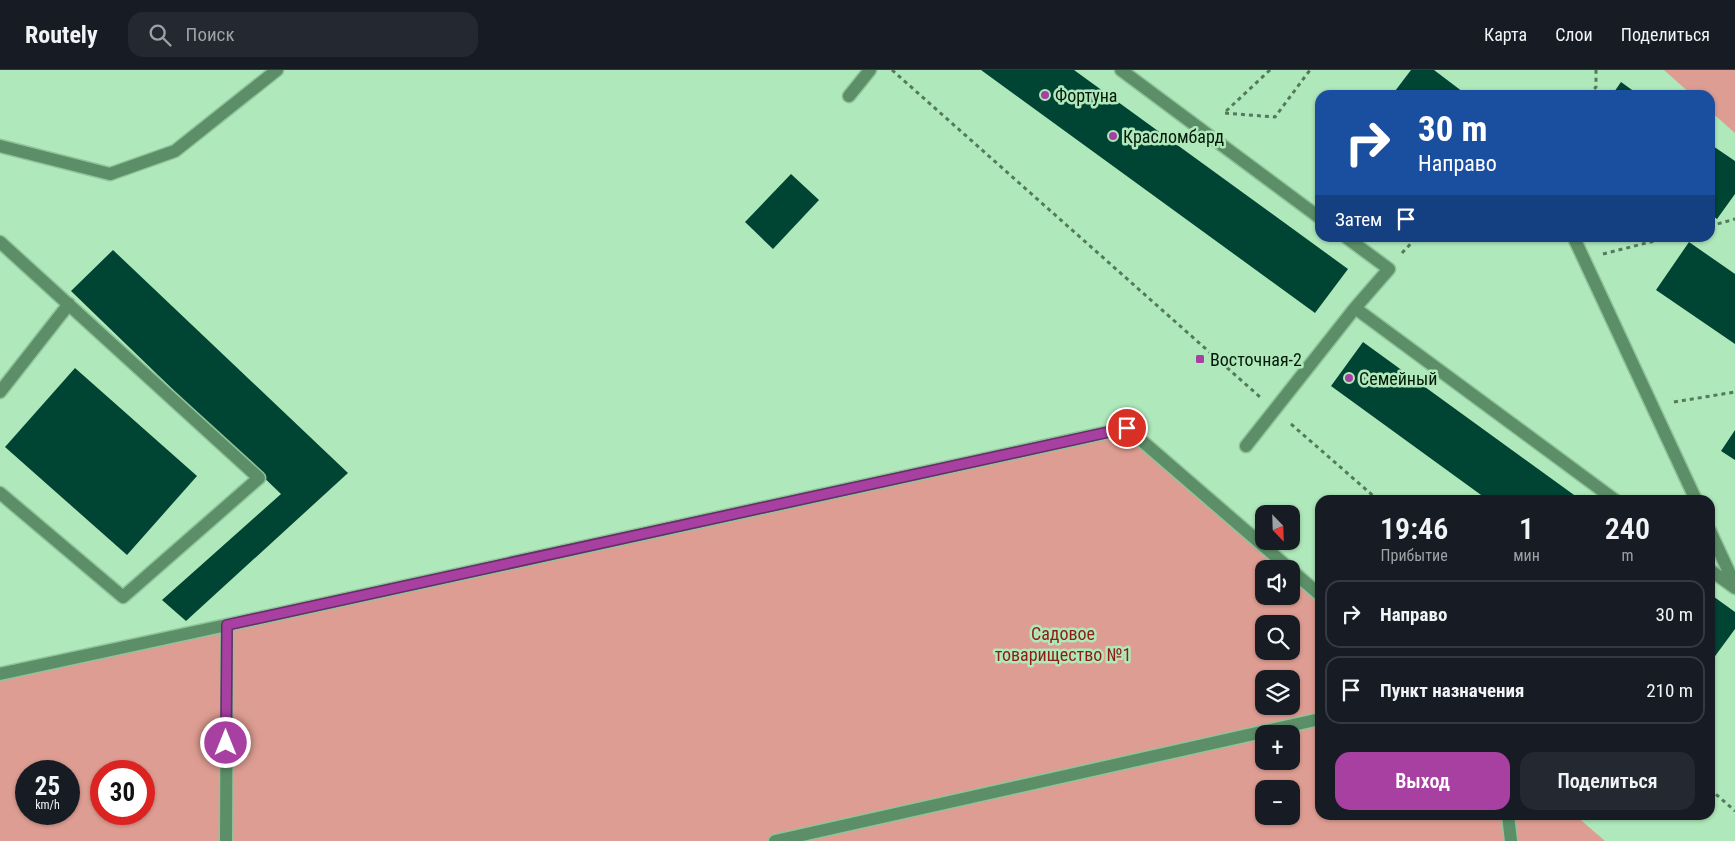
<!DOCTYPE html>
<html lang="ru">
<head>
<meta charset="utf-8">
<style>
	:root { --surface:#171b24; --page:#242831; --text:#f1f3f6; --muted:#9ea1a6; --line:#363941; --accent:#a840a2 }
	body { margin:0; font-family:"Roboto Condensed",sans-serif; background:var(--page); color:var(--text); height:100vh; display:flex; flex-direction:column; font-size:19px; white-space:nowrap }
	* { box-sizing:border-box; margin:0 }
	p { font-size:16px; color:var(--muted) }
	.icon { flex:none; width:28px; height:28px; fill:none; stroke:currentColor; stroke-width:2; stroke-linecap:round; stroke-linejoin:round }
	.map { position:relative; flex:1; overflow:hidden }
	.panel { position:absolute; left:1315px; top:425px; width:400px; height:325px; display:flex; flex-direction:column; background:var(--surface); border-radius:15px; box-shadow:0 1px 4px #0004 }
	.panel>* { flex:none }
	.hud { position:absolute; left:1315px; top:20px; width:400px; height:152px; border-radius:15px; box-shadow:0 1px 4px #0004; background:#1a4fa0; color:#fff; overflow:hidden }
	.needle { width:32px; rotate:157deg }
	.tools { position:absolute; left:1255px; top:435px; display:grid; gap:10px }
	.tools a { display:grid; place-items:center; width:45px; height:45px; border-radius:10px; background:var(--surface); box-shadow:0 1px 4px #0004; font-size:25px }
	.speed { position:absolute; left:15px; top:690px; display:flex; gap:10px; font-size:25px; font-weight:700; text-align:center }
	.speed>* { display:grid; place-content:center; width:65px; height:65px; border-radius:50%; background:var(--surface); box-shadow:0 1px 4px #0004; line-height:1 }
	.speed small { font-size:12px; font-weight:400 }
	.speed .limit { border:8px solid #d22; background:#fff; color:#111 }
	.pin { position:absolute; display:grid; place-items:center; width:42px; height:42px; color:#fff; margin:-21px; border:2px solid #fff; border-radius:50%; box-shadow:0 1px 5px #0007 }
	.me { position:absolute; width:55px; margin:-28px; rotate:0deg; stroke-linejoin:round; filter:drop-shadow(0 0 4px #0008) }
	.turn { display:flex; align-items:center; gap:18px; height:105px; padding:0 20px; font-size:22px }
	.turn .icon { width:65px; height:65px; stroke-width:2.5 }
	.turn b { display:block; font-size:35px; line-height:42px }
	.then { display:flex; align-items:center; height:48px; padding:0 20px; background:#0003; gap:10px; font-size:19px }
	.eta { display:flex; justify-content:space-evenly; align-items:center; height:85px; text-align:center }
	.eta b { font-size:30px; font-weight:600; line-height:35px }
	.primary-button { display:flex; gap:10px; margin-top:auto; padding:10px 20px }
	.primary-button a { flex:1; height:58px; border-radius:15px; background:var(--accent); color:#fff; font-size:20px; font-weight:600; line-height:58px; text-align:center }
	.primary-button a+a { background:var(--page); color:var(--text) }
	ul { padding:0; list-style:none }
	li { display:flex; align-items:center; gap:15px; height:68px; margin:0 10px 8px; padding:0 10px; border:2px solid var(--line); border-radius:15px }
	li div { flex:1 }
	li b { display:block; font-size:19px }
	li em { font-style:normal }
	header { display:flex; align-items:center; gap:30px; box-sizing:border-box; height:70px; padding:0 25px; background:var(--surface); border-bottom:1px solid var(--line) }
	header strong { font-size:24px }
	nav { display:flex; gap:28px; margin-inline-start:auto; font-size:18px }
	.search { width:350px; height:45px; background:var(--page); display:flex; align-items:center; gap:12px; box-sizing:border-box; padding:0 18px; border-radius:15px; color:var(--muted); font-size:19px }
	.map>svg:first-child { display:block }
	.green { fill:#de9d92; fill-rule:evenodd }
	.building { fill:#004534 }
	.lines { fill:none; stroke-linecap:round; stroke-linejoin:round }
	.service-casing { stroke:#90c39a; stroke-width:15 }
	.minor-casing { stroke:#90c39a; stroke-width:15 }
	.path { stroke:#537a5c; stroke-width:3; stroke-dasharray:4 4; stroke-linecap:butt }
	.service { stroke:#5c8f67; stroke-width:12 }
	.minor { stroke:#5c8f67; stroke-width:12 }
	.route-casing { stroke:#6d2a69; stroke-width:12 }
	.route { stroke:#a840a2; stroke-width:9 }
	.poi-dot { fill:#a840a2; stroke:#afe8ba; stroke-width:2 }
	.labels { text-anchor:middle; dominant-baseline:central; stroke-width:5; stroke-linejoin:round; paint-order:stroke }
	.poi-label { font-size:18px; fill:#031909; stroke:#afe8ba; text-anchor:start }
	.park-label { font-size:18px; fill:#8f1c11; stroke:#afe8ba }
</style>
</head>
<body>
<header>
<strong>Routely</strong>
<div class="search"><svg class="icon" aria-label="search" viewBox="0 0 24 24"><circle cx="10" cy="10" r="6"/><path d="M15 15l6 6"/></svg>Поиск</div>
<nav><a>Карта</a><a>Слои</a><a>Поделиться</a></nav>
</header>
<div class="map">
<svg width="1735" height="771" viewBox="0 0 1735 771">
	<rect width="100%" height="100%" fill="#afe8ba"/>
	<path class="green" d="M 1664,0 L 1735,0 L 1735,63 L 1710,41 L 1710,25 L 1692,25 Z
		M 1127,358 L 1290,499 L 1264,499 L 1264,526 L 1291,526 L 1291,500 L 1320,525 L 1320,745 L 1575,745 L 1605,771 L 0,771 L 0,604 ZM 1264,554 L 1291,554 L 1291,581 L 1264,581 ZM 1264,609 L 1291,609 L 1291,636 L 1264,636 ZM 1264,664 L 1291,664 L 1291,691 L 1264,691 ZM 26,701 L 69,701 L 69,744 L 26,744 ZM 101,701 L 144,701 L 144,744 L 101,744 ZM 1264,719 L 1291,719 L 1291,746 L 1264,746 Z"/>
	<path class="building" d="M 981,0 L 1074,0 L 1348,199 L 1315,243 Z
		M 1411,0 L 1434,0 L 1467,25 L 1392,25 Z
		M 1621,12 L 1639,25 L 1612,25 Z
		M 1710,74 L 1735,91 L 1735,124 L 1717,149 L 1710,144 Z
		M 791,104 L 819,130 L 773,179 L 745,152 Z
		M 1689,172 L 1735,204 L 1735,274 L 1656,220 Z
		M 113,180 L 348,403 L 186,551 L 162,530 L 281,424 L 71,221 Z
		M 1363,272 L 1581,430 L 1488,430 L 1331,316 Z
		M 75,298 L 197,406 L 127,485 L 5,377 Z
		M 1735,360 L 1735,390 L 1721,381 Z
		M 1710,524 L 1735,542 L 1735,559 L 1710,593 Z"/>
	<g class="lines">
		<defs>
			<path id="service" d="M 1121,0 L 1320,148
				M 849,26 L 870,0
				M 0,76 L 110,104 L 175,81 L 277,0
				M 1347,168 L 1389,199 L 1355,238
				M 1574,168 L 1696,430
				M 0,172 L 259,408 L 123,527 L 0,423
				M 0,322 L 69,234
				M 1246,376 L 1355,238 L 1615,430
				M 1710,461 L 1735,515
				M 1291,500 L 1320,525
				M 1710,500 L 1735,518
				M 227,555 L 1127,358 L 1290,499
				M 1508,745 L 1511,771
				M 775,771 L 1320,649"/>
			<path id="minor" d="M 0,604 L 227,555 L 226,771"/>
		</defs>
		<use href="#service" class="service-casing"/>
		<use href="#minor" class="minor-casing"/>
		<path class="path" d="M 892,0 L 1260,327
			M 1270,0 L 1224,43 L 1275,47 L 1310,0
			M 1589,25 L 1596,17 L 1596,0
			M 1710,156 L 1735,149
			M 1402,183 L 1416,168
			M 1603,184 L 1666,168
			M 1674,332 L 1735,322
			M 1291,354 L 1378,430
			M 1710,719 L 1735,741"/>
		<use href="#service" class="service"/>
		<use href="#minor" class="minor"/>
	</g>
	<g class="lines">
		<defs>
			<path id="route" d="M 226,673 L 227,555 L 1127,358"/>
		</defs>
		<use href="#route" class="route-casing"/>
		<use href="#route" class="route"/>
	</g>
	<g class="poi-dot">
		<circle cx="1045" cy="25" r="5"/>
		<circle cx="1113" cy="66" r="5"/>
		<rect x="1195" y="284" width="10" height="10" rx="2.5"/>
		<circle cx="1349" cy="308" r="5"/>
	</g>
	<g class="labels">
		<g class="poi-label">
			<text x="1055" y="25">Фортуна</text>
			<text x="1123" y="66">Красломбард</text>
			<text x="1210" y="289">Восточная-2</text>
			<text x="1359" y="308">Семейный</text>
		</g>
		<g class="park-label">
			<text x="1063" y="563">Садовое<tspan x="1063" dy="21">товарищество №1</tspan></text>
		</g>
	</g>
</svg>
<div class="tools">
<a><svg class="needle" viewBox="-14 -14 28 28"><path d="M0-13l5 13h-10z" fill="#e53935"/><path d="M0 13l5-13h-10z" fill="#9ea1a6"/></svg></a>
<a><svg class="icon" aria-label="sound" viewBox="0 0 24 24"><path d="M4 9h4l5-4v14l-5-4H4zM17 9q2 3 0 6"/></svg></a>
<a><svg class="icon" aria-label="search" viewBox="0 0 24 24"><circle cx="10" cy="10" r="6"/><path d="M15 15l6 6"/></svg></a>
<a><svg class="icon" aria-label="layers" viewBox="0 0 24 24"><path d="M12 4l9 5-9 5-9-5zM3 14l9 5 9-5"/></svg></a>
<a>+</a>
<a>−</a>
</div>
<div class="speed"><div>25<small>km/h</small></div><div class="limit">30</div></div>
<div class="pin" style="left:1127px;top:358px;background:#d93025"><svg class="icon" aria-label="arrive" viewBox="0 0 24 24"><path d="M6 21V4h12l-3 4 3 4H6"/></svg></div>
<svg class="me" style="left:226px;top:673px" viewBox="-20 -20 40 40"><circle r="17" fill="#a840a2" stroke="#fff" stroke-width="3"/><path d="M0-11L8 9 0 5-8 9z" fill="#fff"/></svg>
<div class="hud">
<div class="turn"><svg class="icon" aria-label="right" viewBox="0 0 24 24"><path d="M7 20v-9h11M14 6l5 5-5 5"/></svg><div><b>30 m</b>Направо</div></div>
<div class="then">Затем<svg class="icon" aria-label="arrive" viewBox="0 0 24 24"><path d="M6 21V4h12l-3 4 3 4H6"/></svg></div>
</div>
<section class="panel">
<div class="eta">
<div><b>19:46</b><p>Прибытие</p></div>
<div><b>1</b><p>мин</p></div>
<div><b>240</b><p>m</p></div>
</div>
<ul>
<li><svg class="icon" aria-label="right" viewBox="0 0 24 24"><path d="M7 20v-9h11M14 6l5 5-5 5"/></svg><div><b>Направо</b></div><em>30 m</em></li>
<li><svg class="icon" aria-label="arrive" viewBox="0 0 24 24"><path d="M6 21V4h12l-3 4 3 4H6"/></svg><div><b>Пункт назначения</b></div><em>210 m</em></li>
</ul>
<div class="primary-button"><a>Выход</a><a>Поделиться</a></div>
</section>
</div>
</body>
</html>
